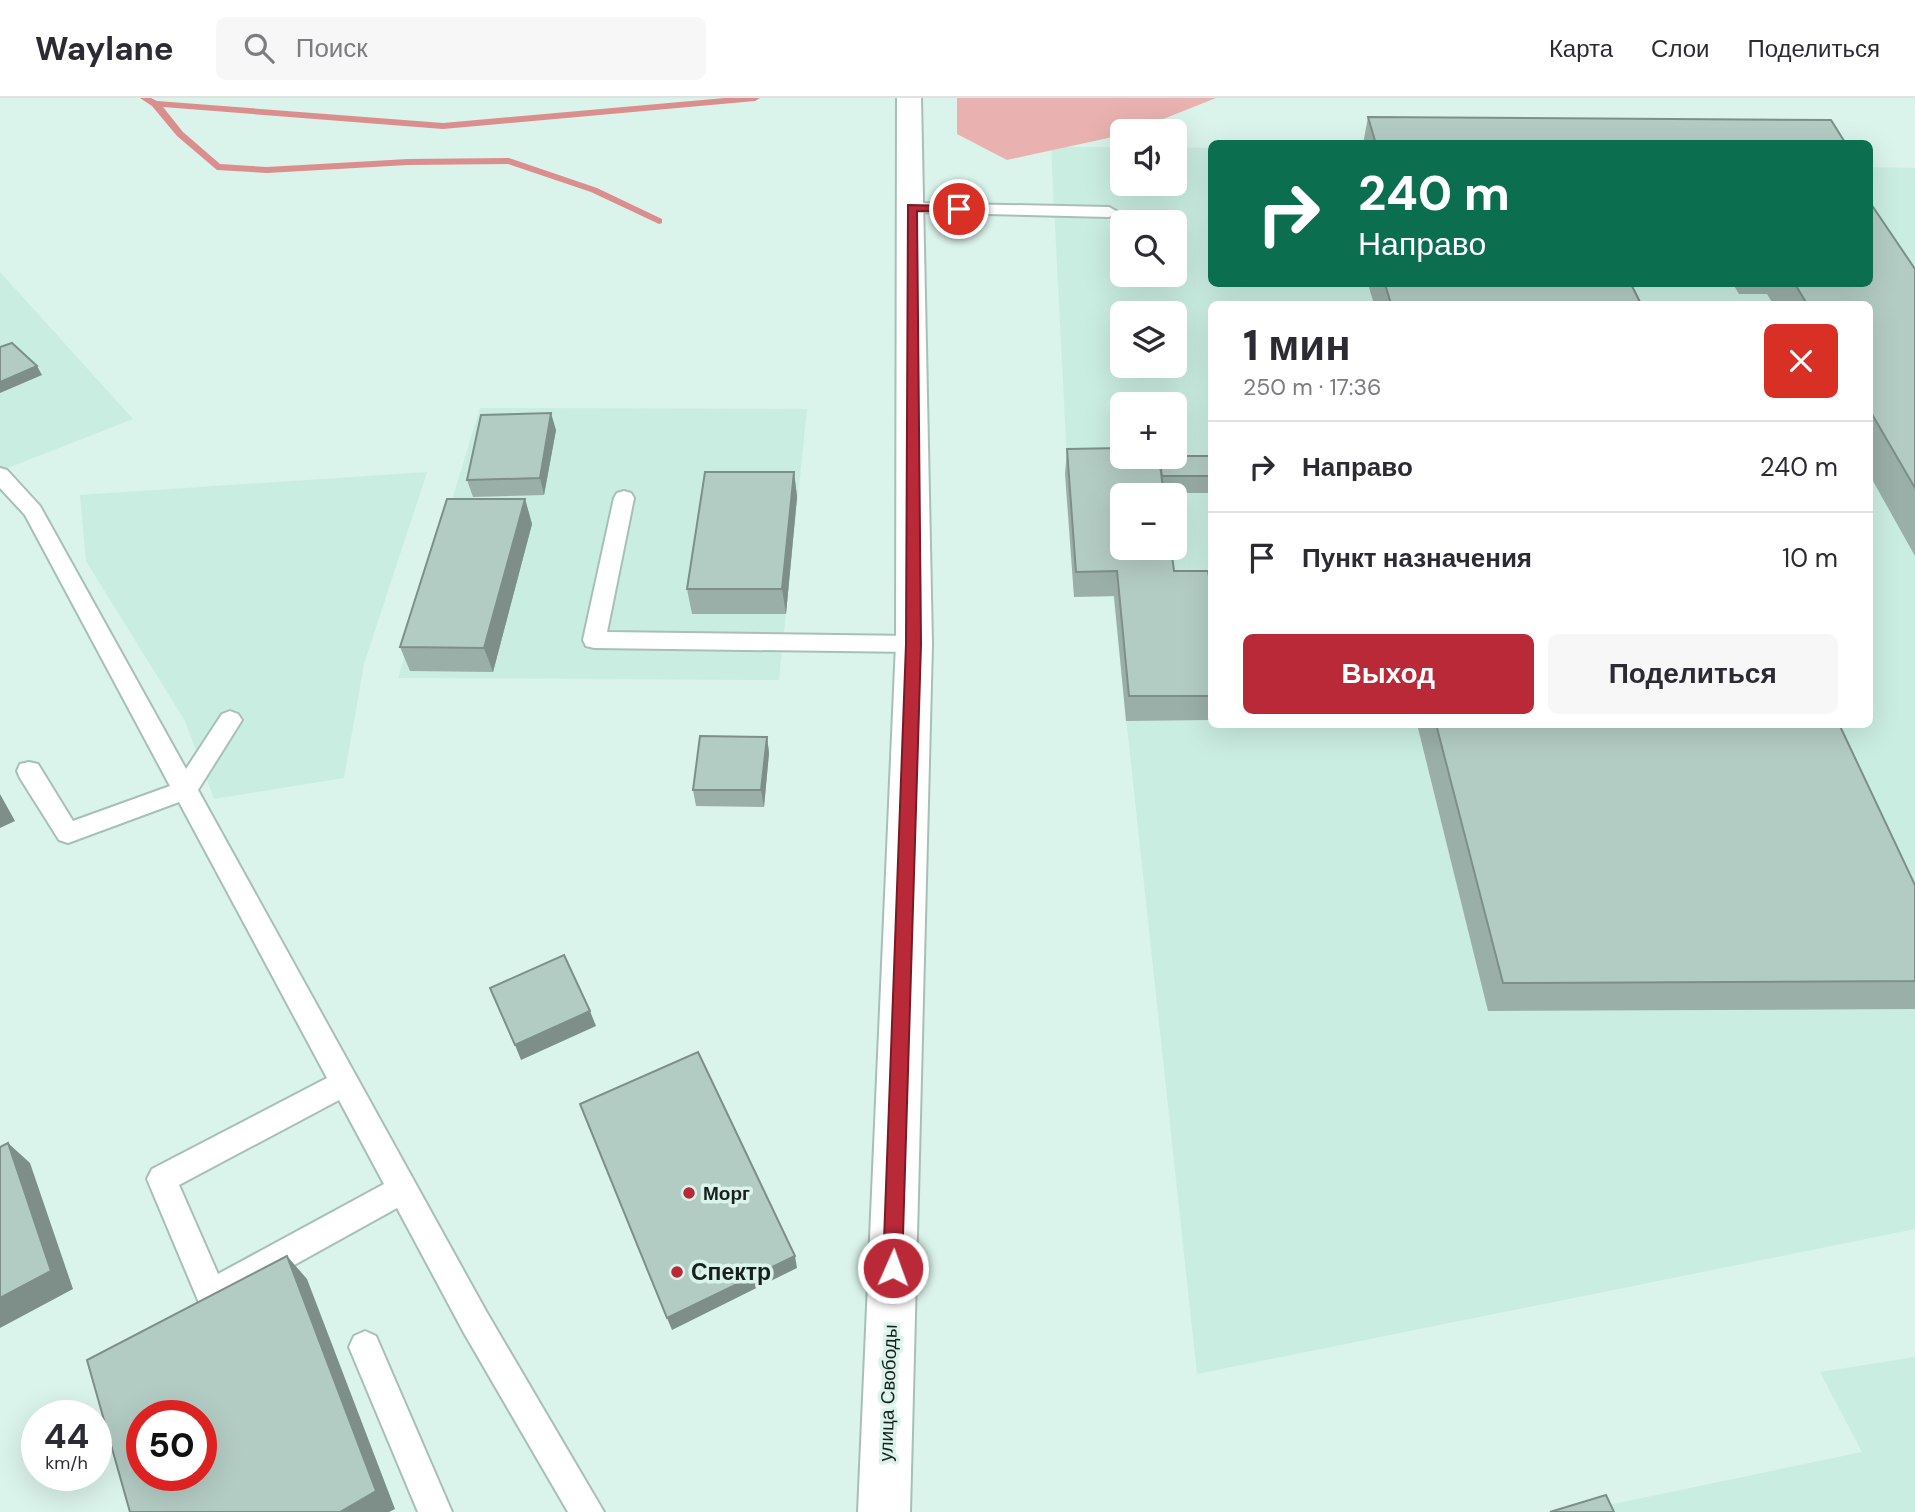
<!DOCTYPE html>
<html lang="ru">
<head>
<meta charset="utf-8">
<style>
	:root { --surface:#fff; --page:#f7f7f7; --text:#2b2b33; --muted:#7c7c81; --line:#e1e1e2; --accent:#ba2938 }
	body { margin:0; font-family:"DM Sans",sans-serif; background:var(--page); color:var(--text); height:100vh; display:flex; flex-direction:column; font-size:26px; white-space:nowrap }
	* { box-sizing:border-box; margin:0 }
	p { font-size:23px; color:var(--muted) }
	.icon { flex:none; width:38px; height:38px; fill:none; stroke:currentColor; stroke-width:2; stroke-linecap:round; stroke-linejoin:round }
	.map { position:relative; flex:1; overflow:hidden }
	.side { position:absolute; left:1208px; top:203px; width:665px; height:427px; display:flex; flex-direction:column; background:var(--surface); border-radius:10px; box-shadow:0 7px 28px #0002 }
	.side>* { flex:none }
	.banner { position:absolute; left:1208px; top:42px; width:665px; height:147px; border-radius:10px; box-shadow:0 7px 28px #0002; background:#0b6e4f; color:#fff; overflow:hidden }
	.tools { position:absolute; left:1110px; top:21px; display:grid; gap:14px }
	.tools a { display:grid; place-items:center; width:77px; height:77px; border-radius:10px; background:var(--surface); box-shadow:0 7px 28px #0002; font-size:35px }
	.speed { position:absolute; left:21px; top:1302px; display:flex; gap:14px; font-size:35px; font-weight:700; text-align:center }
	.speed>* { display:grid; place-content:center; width:91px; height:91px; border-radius:50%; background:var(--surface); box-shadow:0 7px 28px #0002; line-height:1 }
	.speed small { font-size:18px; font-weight:400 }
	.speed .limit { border:10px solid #d22; background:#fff; color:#111 }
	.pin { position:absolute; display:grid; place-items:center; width:60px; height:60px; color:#fff; margin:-30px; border:4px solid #fff; border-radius:50%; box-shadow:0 2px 7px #0007 }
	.me { position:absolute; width:77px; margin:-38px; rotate:2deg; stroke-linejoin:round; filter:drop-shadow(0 0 5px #0008) }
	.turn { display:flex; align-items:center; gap:24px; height:147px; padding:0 35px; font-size:32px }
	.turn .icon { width:91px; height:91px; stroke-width:2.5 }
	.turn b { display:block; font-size:49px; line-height:60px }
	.round { display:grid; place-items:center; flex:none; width:74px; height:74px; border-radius:10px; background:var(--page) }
	.overview { display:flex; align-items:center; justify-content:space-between; height:119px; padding:0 35px }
	h1 { font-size:42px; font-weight:800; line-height:52px }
	.action { display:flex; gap:14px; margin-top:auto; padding:14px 35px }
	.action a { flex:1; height:80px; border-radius:10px; background:var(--accent); color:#fff; font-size:28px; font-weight:800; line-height:80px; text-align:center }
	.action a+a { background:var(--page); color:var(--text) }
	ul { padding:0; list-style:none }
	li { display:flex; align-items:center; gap:21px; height:91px; padding:0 35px; border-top:2px solid var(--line) }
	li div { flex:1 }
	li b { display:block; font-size:26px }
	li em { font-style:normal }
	header { display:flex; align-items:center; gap:42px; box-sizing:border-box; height:98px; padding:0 35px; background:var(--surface); border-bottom:2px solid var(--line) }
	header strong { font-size:33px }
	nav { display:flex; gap:38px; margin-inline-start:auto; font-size:24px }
	.search { width:490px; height:63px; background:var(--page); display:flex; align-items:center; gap:18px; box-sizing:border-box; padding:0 24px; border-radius:10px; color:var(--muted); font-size:26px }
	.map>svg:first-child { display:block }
	.built { fill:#caede1; fill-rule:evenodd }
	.green { fill:#e9b2b0 }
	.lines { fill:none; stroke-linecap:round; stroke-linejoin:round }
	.stream { fill:#da8e8d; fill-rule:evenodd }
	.lane-casing { stroke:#a7c0b7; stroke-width:4 }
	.secondary-casing { stroke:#a7c0b7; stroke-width:4 }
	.lane { fill:#fff; fill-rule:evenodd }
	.secondary { fill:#fff; fill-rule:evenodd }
	.wall { fill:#9aafa8 }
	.shaded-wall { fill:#7d8f88 }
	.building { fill:#b3ccc3; stroke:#7d8f88; stroke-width:2; fill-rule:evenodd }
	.route { fill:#ba2938; stroke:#791b24; stroke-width:2 }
	.poi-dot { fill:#ba2938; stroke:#daf3eb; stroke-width:2.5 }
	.labels { text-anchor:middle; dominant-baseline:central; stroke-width:7; stroke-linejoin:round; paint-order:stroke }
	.poi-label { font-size:19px; font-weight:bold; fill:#17201d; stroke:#daf3eb; text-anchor:start }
	.street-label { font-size:19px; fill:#17201d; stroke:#daf3eb }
	.near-poi-label { font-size:23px; font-weight:bold; fill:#17201d; stroke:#daf3eb; text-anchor:start }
</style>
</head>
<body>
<header>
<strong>Waylane</strong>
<div class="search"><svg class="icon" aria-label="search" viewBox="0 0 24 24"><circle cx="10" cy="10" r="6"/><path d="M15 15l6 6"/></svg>Поиск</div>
<nav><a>Карта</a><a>Слои</a><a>Поделиться</a></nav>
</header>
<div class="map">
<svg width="1915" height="1414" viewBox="0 0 1915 1414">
	<rect width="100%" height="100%" fill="#daf3eb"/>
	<path class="built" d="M 1051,49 L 1122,49 L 1122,86 L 1174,86 L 1174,49 L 1211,50 L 1211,186 L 1869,186 L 1869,69 L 1915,70 L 1915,1131 L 1197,1276 L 1113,499 L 1074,499 ZM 1122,124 L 1174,124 L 1174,177 L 1122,177 ZM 1211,206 L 1869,206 L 1869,626 L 1211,626 ZM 1122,215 L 1174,215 L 1174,268 L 1122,268 ZM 1122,306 L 1174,306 L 1174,359 L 1122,359 ZM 1122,397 L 1174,397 L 1174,450 L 1122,450 Z
		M 0,174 L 133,321 L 0,373 Z
		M 480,310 L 807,311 L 779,582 L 398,580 Z
		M 427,374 L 364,566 L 344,680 L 214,701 L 185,623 L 86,463 L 80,397 Z
		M 1915,1259 L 1915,1414 L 1575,1414 L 1862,1354 L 1820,1274 Z"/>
	<path class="green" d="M 957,0 L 1216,0 L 1133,33 L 1122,33 L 1122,37 L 1007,62 L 957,36 Z"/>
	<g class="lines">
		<path class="stream" d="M 140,0 L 151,0 L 157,3 L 443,25 L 725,0 L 760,0 L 755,3 L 443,31 L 163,9 L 183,34 L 220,66 L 267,69 L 408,61 L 509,60 L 597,90 L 662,121 L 662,125 L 659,126 L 591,94 L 508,66 L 408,67 L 267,75 L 217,72 L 177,38 L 152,8 Z"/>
		<defs>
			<path id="lane" d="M 912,105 L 1109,109 L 1118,114 L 1109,119 L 906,114 L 903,110 L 906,106 Z
				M 0,370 L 7,372 L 40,408 L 186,671 L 222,616 L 230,613 L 238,616 L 242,622 L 198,692 L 486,1213 L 604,1414 L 568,1414 L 464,1235 L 397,1110 L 222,1207 L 211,1211 L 200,1207 L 147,1081 L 152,1071 L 327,980 L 179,704 L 68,745 L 59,742 L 20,680 L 17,673 L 20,666 L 29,664 L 38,666 L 73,723 L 170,688 L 25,417 L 0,390 ZM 339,1002 L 384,1086 L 218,1176 L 179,1087 Z
				M 624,393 L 631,395 L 634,400 L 607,534 L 914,538 L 922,540 L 925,546 L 922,552 L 914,554 L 594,550 L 586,548 L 583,542 L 614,400 L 617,395 Z
				M 365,1233 L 376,1238 L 452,1414 L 418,1414 L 349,1249 L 354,1238 Z"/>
			<path id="secondary" d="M 897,0 L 921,0 L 932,546 L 910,1414 L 858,1414 L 896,546 Z"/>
		</defs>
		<use href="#lane" class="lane-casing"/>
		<use href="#secondary" class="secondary-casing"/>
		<use href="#lane" class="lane"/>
		<use href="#secondary" class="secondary"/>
	</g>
	<path class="wall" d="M 1368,19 L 1376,46 L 1363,46 Z
		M 1915,171 L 1915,458 L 1869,376 L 1869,206 L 1773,206 L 1767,196 L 1739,196 L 1733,186 L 1869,186 Z
		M 1368,186 L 1631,186 L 1641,206 L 1374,206 Z
		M 556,332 L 544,397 L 473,399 L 467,382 Z
		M 1067,351 L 1122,359 L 1211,358 L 1211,395 L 1164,395 L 1174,473 L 1211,490 L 1211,622 L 1126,623 L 1114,498 L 1074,499 L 1065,376 Z
		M 794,374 L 797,399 L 786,516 L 692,516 L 687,491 Z
		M 525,401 L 532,426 L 493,574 L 410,573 L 400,549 Z
		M 1417,626 L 1839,626 L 1915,787 L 1915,911 L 1488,913 Z
		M 767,639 L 769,655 L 764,709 L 696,708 L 693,692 Z"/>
	<path class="shaded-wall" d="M 37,268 L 42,277 L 0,295 L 0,284 Z
		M 551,315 L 556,332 L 544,397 L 540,380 Z
		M 794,374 L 797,399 L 786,516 L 782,491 Z
		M 525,401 L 532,426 L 493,574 L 484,550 Z
		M 767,639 L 769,655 L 764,709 L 761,692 Z
		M 0,696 L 15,723 L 0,730 Z
		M 590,913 L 596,928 L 521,962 L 515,947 Z
		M 8,1045 L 30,1065 L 73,1191 L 0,1230 L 0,1200 Z
		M 287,1158 L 307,1181 L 395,1411 L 389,1414 L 340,1414 Z
		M 795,1158 L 797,1170 L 672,1232 L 667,1220 Z"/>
	<path class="building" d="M 1368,19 L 1831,22 L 1846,46 L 1376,46 Z
		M 1869,103 L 1915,171 L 1915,390 L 1869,311 L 1869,206 L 1807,206 L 1795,186 L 1869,186 Z
		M 1385,186 L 1631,186 L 1641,206 L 1391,206 Z
		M 12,245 L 37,268 L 0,284 L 0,249 Z
		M 551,315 L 540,380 L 467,382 L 481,317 Z
		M 1122,350 L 1122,359 L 1159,359 L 1164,397 L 1122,397 L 1122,450 L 1171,450 L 1174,473 L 1208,473 L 1211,490 L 1211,598 L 1129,598 L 1117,473 L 1076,474 L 1067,351 Z
		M 1174,358 L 1211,358 L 1211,378 L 1162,378 L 1159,359 Z
		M 705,374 L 794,374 L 782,491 L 687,491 Z
		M 447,401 L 525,401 L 484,550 L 400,549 Z
		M 1436,626 L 1839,626 L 1915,787 L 1915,883 L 1503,885 Z
		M 700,638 L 767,639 L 761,692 L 693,692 Z
		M 564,857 L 590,913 L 515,947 L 490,890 Z
		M 698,954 L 795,1158 L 667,1220 L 580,1006 Z
		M 8,1045 L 51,1173 L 0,1200 L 0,1049 Z
		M 287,1158 L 376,1393 L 340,1414 L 130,1414 L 87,1262 ZM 142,1318 L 201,1318 L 201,1377 L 142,1377 Z
		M 1606,1397 L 1614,1414 L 1550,1414 Z"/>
	<path class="route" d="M 908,107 L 959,108 L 965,111 L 959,114 L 917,113 L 921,546 L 902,1170 L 900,1177 L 893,1179 L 886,1177 L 883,1170 L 906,546 Z"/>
	<g class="poi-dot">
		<circle cx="689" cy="1095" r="7"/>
		<circle cx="677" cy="1174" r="7"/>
	</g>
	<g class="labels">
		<g class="poi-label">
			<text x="703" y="1095">Морг</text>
		</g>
		<g class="street-label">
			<text transform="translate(888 1295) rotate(-88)">улица Свободы</text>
		</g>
		<g class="near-poi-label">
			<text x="691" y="1174">Спектр</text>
		</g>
	</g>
</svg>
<div class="tools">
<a><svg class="icon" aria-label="sound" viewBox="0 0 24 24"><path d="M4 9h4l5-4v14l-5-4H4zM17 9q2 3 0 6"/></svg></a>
<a><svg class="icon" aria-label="search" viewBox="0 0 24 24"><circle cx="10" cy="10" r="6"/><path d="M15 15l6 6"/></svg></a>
<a><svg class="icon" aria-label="layers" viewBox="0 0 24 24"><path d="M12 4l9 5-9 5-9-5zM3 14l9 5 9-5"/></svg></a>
<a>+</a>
<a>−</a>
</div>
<div class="speed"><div>44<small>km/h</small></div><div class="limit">50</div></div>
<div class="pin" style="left:959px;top:111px;background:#d93025"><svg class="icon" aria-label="arrive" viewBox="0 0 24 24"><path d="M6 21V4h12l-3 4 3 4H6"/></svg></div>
<svg class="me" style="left:893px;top:1170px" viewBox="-20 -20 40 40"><circle r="17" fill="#ba2938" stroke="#fff" stroke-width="3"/><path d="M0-11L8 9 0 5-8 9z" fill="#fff"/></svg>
<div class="banner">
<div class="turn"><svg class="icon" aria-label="right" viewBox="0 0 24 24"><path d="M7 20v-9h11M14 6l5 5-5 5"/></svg><div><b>240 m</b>Направо</div></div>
</div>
<section class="side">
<div class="overview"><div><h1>1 мин</h1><p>250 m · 17:36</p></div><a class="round" style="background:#d93025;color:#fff"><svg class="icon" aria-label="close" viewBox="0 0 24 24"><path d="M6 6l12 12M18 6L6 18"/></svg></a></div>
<ul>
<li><svg class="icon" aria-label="right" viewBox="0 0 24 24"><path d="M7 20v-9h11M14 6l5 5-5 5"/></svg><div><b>Направо</b></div><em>240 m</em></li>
<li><svg class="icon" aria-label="arrive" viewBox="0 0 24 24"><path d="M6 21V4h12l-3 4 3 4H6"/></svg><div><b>Пункт назначения</b></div><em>10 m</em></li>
</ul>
<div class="action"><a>Выход</a><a>Поделиться</a></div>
</section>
</div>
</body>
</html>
